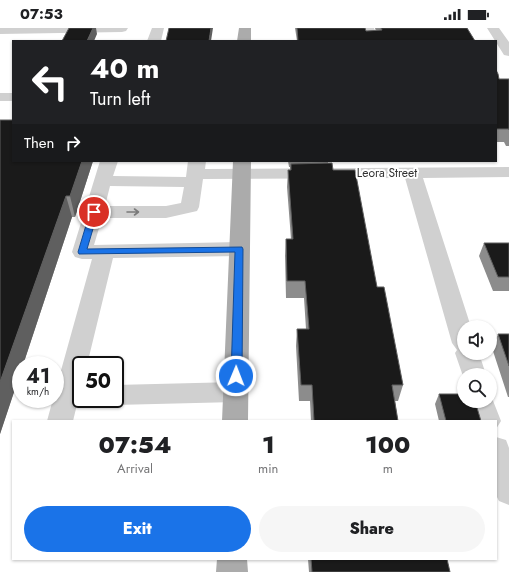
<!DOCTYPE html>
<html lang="en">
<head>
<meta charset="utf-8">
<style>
	:root { --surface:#fff; --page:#f6f6f6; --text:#202124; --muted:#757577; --accent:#1a73e8 }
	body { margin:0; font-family:Jost,sans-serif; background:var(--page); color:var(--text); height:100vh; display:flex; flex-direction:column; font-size:15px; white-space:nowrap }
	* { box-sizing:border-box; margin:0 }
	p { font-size:13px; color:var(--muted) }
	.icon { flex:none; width:22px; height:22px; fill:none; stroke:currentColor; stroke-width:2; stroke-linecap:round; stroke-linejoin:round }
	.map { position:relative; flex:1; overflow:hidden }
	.panel { position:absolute; left:12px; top:392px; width:485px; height:140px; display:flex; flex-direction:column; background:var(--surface); border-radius:0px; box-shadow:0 1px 3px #0004 }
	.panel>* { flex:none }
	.hud { position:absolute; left:12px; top:12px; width:485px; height:122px; border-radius:0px; box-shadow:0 1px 3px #0004; background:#202124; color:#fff; overflow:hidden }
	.tools { position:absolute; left:457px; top:292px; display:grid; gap:8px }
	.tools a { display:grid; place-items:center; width:40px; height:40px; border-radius:50%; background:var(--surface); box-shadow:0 1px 3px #0004; font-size:20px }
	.speed { position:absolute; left:12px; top:328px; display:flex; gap:8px; font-size:20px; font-weight:700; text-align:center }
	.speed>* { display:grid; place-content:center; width:52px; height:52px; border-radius:50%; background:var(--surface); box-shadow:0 1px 3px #0004; line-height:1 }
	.speed small { font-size:10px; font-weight:400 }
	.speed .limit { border:2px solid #111; border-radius:6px; background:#fff; color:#111 }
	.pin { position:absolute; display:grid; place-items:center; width:34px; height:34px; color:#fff; margin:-17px; border:2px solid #fff; border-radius:50%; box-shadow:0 1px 4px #0007 }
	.me { position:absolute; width:44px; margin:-22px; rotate:1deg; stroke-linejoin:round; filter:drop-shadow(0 0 3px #0008) }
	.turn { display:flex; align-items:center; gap:14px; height:84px; padding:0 12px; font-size:18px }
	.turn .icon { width:52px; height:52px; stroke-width:2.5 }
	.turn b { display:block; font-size:28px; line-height:34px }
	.then { display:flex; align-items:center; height:38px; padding:0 12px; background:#0003; gap:8px; font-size:15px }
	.eta { display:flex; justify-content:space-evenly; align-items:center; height:68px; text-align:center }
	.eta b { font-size:24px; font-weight:800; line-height:28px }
	.button { display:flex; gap:8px; margin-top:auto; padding:8px 12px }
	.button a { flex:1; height:46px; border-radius:24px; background:var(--accent); color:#fff; font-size:16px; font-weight:800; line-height:46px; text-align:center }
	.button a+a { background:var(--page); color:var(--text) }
	.status { display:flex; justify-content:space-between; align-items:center; height:28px; padding:0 20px; background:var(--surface); direction:ltr }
	.status svg { height:11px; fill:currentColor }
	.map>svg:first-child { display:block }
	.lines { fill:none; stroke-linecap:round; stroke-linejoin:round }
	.minor { fill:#d0d0d0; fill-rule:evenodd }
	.major { fill:#ababab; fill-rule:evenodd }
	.wall { fill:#8c8c8c }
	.shaded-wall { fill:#5f5f5f }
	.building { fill:#1a1a1a; stroke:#5f5f5f }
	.oneway { stroke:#7a7a7a }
	.route { fill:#1a73e8; stroke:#114b97 }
	.labels { text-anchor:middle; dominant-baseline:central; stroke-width:4; stroke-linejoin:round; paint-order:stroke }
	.street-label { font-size:12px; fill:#333; stroke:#fff }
</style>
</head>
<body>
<div class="status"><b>07:53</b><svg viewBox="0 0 49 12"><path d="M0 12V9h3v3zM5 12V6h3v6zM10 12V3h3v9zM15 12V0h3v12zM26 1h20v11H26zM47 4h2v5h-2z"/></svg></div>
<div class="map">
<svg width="509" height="544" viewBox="0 0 509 544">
	<rect width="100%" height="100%" fill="#fff"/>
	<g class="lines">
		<path class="minor" d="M 0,0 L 128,0 L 126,3 L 122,4 L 0,6 Z
			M 152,0 L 164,0 L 161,13 L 147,13 Z
			M 362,0 L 374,0 L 379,13 L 365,13 Z
			M 487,0 L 499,0 L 509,14 L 509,28 L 504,27 Z
			M 0,65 L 13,65 L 13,73 L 0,73 Z
			M 100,133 L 118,133 L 113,148 L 186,149 L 188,133 L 206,133 L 205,141 L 509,139 L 509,149 L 423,150 L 471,299 L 464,299 L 464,325 L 479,325 L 486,347 L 464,347 L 464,351 L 455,325 L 457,322 L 452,315 L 405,150 L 203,151 L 199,179 L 197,183 L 166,190 L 102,190 L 94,217 L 239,214 L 246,216 L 249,221 L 246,226 L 239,228 L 113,230 L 87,337 L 81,337 L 81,360 L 73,393 L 47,393 L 53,371 L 55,371 L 55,364 L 92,231 L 82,231 L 75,229 L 72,224 ZM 110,158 L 184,159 L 181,175 L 166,178 L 105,178 Z
			M 236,354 L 245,357 L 249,364 L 245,371 L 236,374 L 115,377 L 106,374 L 104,371 L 115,371 L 115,357 Z
			M 490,365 L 501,393 L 496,401 L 496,393 L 475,393 L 468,373 L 490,373 Z
			M 496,409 L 506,412 L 509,420 L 509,477 L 499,473 L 496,467 Z"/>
		<path class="major" d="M 239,0 L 251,0 L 251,13 L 237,13 Z
			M 233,133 L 251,133 L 248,393 L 222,393 Z
			M 217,531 L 247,531 L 248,544 L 216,544 Z"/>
	</g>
	<path class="wall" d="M 295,0 L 365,0 L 366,3 L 376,3 L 375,0 L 467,0 L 475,13 L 297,13 Z
		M 496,42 L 499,51 L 509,51 L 509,118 L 506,118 L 504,114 L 496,114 Z
		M 0,92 L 13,133 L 93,133 L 75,189 L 72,189 L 23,337 L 21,337 L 21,343 L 0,406 Z
		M 288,133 L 328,133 L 328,135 L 333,142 L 377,259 L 403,357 L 398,373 L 395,373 L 398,393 L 311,393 L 310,373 L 299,373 L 296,318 L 297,301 L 306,301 L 304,270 L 286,270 L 285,228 L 286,211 L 291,211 L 287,159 L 288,142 L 290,142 L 290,139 L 289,139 Z
		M 484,215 L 509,215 L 509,263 L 493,263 L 479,228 Z
		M 498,306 L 509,306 L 509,369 L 508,369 L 492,320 Z
		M 439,366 L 481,393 L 439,393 L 435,376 Z
		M 308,531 L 447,531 L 450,544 L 309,544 Z"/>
	<path class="shaded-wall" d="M 93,0 L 96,0 L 97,6 L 94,13 L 87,13 Z
		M 211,0 L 213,0 L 211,13 L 209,13 Z
		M 82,133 L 93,133 L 75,189 L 70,168 Z
		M 66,168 L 72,189 L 23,337 L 21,337 L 21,343 L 0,406 L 0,354 Z"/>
	<path class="building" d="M 69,0 L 93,0 L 87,13 L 62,13 Z
		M 169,0 L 211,0 L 209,13 L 166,13 Z
		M 297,0 L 365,0 L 366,3 L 382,2 L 381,0 L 467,0 L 475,13 L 298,13 Z
		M 496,42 L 498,46 L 499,51 L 509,51 L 509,102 L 509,101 L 496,101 Z
		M 0,92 L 13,92 L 13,133 L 82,133 L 70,168 L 66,168 L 0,354 Z
		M 332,135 L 333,142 L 355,142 L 377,259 L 384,259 L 403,357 L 392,357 L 398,393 L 314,393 L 312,357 L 301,357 L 297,301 L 309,301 L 305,253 L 287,253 L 286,211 L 293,211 L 288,142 L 291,142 L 291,136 Z
		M 484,215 L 509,215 L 509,249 L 498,249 Z
		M 498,306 L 509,306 L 509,338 Z
		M 439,366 L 464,366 L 464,373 L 475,373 L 481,393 L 446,393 Z
		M 311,531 L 447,531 L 450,544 L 312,544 Z"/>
	<defs><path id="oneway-shaft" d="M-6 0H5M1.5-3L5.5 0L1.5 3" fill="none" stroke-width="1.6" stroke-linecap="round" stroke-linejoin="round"/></defs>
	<use class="oneway" href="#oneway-shaft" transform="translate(133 184)"/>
	<path class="route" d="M 94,181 L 98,184 L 87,221 L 242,219 L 243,221 L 242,348 L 240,351 L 236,353 L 233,351 L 231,348 L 235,224 L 79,226 L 78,224 L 90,184 Z"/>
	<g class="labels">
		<g class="street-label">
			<text x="387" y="145">Leora Street</text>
		</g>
	</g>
</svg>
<div class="tools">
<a><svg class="icon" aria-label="sound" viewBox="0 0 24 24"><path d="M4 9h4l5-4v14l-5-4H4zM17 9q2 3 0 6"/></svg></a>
<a><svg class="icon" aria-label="search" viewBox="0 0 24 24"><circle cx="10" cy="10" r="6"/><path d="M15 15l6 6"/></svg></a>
</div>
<div class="speed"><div>41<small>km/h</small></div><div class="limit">50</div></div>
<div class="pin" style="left:94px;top:184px;background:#d93025"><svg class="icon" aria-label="arrive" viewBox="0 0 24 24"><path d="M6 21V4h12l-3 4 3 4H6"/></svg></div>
<svg class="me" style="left:236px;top:348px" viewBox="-20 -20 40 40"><circle r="17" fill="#1a73e8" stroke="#fff" stroke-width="3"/><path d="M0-11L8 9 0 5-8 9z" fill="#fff"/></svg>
<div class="hud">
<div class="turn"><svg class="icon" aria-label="left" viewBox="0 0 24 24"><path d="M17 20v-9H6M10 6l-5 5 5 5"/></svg><div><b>40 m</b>Turn left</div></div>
<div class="then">Then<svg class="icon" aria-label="right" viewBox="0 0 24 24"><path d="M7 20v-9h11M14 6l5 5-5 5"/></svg></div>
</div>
<section class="panel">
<div class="eta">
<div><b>07:54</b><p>Arrival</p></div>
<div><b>1</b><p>min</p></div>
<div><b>100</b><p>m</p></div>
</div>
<div class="button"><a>Exit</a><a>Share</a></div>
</section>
</div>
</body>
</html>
